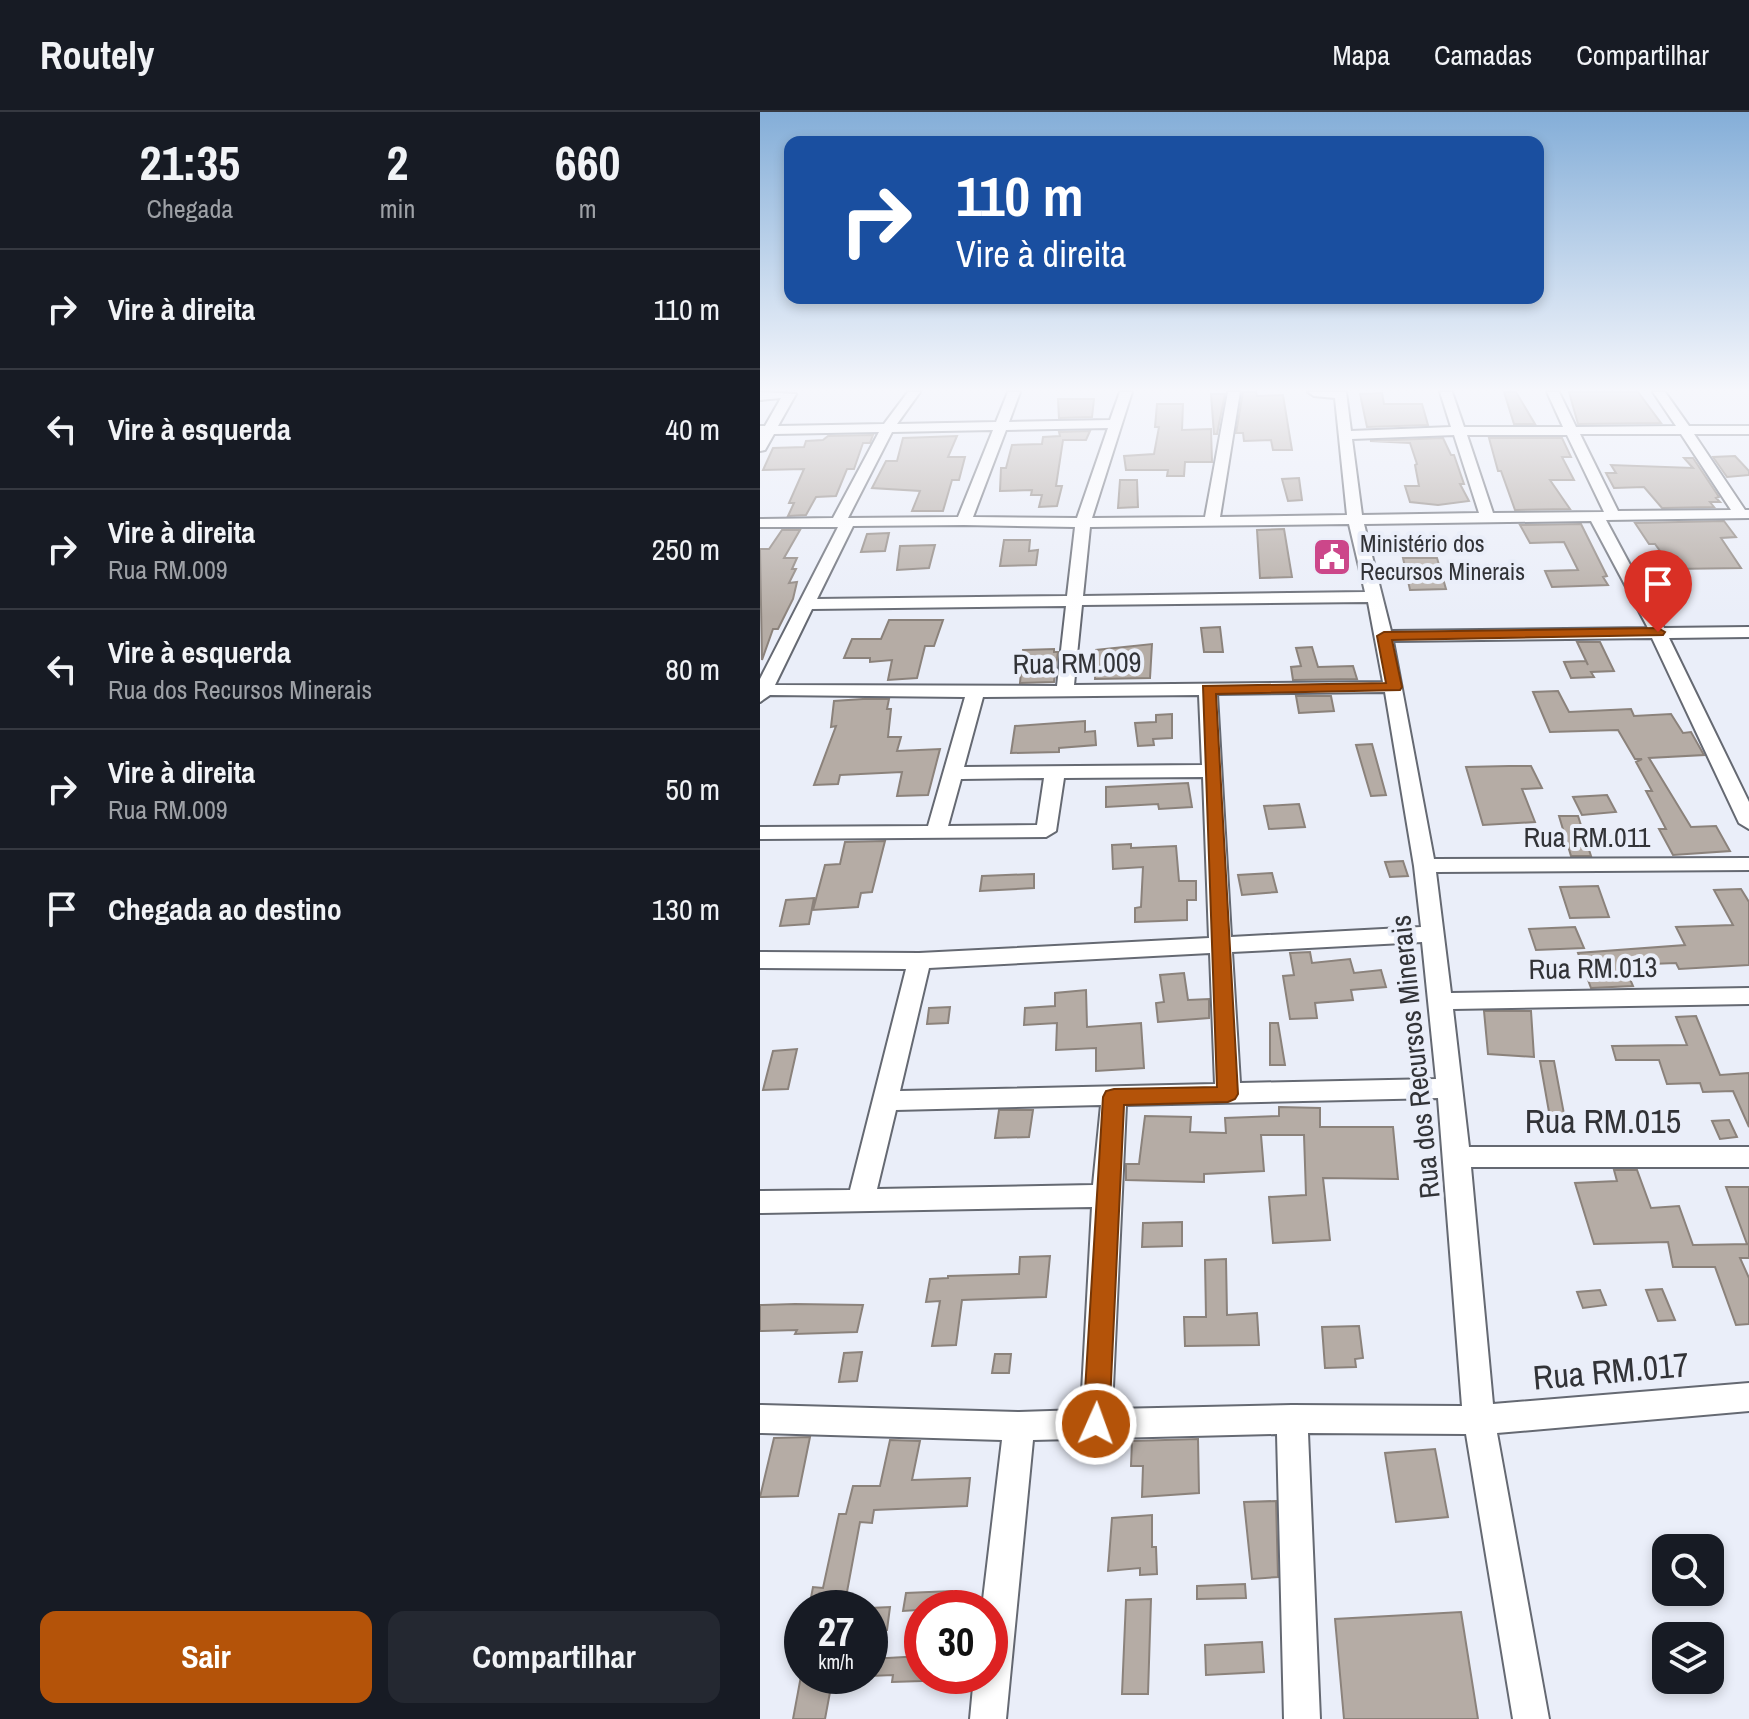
<!DOCTYPE html>
<html lang="pt">
<head>
<meta charset="utf-8">
<style>
	:root { --surface:#171b24; --page:#242831; --text:#f1f3f6; --muted:#9ea1a6; --line:#363941; --accent:#b45309 }
	body { margin:0; font-family:"Archivo Narrow",sans-serif; background:var(--page); color:var(--text); height:100vh; display:flex; flex-direction:column; font-size:30px; white-space:nowrap }
	* { box-sizing:border-box; margin:0 }
	p { font-size:26px; color:var(--muted) }
	.icon { flex:none; width:44px; height:44px; fill:none; stroke:currentColor; stroke-width:2; stroke-linecap:round; stroke-linejoin:round }
	.map { position:relative; flex:1; overflow:hidden }
	.side { display:flex; flex-direction:column; background:var(--surface); width:760px }
	.side>* { flex:none }
	.banner { position:absolute; left:24px; top:24px; width:760px; height:168px; border-radius:16px; box-shadow:0 4px 12px #0003; background:#1a4fa0; color:#fff; overflow:hidden }
	.tools { position:absolute; left:892px; top:1422px; display:grid; gap:16px }
	.tools a { display:grid; place-items:center; width:72px; height:72px; border-radius:16px; background:var(--surface); box-shadow:0 4px 12px #0003; font-size:40px }
	.speed { position:absolute; left:24px; top:1478px; display:flex; gap:16px; font-size:40px; font-weight:700; text-align:center }
	.speed>* { display:grid; place-content:center; width:104px; height:104px; border-radius:50%; background:var(--surface); box-shadow:0 4px 12px #0003; line-height:1 }
	.speed small { font-size:20px; font-weight:400 }
	.speed .limit { border:12px solid #d22; background:#fff; color:#111 }
	.pin { position:absolute; display:grid; place-items:center; width:68px; height:68px; color:#fff; margin:-82px -34px; border-radius:50% 50% 50% 0; rotate:-45deg; box-shadow:0 0 8px #0007 }
	.pin .icon { rotate:45deg }
	.me { position:absolute; width:88px; margin:-44px; rotate:2deg; stroke-linejoin:round; filter:drop-shadow(0 0 6px #0008) }
	.turn { display:flex; align-items:center; gap:28px; height:168px; padding:0 40px; font-size:36px }
	.turn .icon { width:104px; height:104px; stroke-width:2.5 }
	.turn b { display:block; font-size:56px; line-height:68px }
	.eta { display:flex; justify-content:space-evenly; align-items:center; height:136px; text-align:center }
	.eta b { font-size:48px; font-weight:700; line-height:56px }
	.cta { display:flex; gap:16px; margin-top:auto; padding:16px 40px }
	.cta a { flex:1; height:92px; border-radius:16px; background:var(--accent); color:#fff; font-size:32px; font-weight:700; line-height:92px; text-align:center }
	.cta a+a { background:var(--page); color:var(--text) }
	ul { padding:0; list-style:none }
	li { display:flex; align-items:center; gap:24px; height:120px; padding:0 40px; border-top:2px solid var(--line) }
	li div { flex:1 }
	li b { display:block; font-size:30px }
	li em { font-style:normal }
	header { display:flex; align-items:center; gap:48px; box-sizing:border-box; height:112px; padding:0 40px; background:var(--surface); border-bottom:2px solid var(--line) }
	header strong { font-size:38px }
	nav { display:flex; gap:44px; margin-inline-start:auto; font-size:28px }
	main { display:flex; flex:1; min-height:0 }
	.map>svg:first-child { display:block }
	.building { fill:#b5aca5; stroke:#8b827b; stroke-width:2 }
	.lines { fill:none; stroke-linecap:round; stroke-linejoin:round }
	.street-casing { stroke:#656972; stroke-width:4 }
	.street { fill:#fff; fill-rule:evenodd }
	.route { fill:#b45309; stroke:#753606; stroke-width:2 }
	.labels { text-anchor:middle; dominant-baseline:central; stroke-width:8; stroke-linejoin:round; paint-order:stroke }
	.far-poi-label { font-size:24px; fill:#323337; stroke:#eaeef9; text-anchor:start }
	.street-label { font-size:28px; fill:#323337; stroke:#eaeef9 }
	.near-street-label { font-size:34px; fill:#323337; stroke:#eaeef9 }
</style>
</head>
<body>
<header>
<strong>Routely</strong>
<nav><a>Mapa</a><a>Camadas</a><a>Compartilhar</a></nav>
</header>
<main>
<section class="side">
<div class="eta">
<div><b>21:35</b><p>Chegada</p></div>
<div><b>2</b><p>min</p></div>
<div><b>660</b><p>m</p></div>
</div>
<ul>
<li><svg class="icon" aria-label="right" viewBox="0 0 24 24"><path d="M7 20v-9h11M14 6l5 5-5 5"/></svg><div><b>Vire à direita</b></div><em>110 m</em></li>
<li><svg class="icon" aria-label="left" viewBox="0 0 24 24"><path d="M17 20v-9H6M10 6l-5 5 5 5"/></svg><div><b>Vire à esquerda</b></div><em>40 m</em></li>
<li><svg class="icon" aria-label="right" viewBox="0 0 24 24"><path d="M7 20v-9h11M14 6l5 5-5 5"/></svg><div><b>Vire à direita</b><p>Rua RM.009</p></div><em>250 m</em></li>
<li><svg class="icon" aria-label="left" viewBox="0 0 24 24"><path d="M17 20v-9H6M10 6l-5 5 5 5"/></svg><div><b>Vire à esquerda</b><p>Rua dos Recursos Minerais</p></div><em>80 m</em></li>
<li><svg class="icon" aria-label="right" viewBox="0 0 24 24"><path d="M7 20v-9h11M14 6l5 5-5 5"/></svg><div><b>Vire à direita</b><p>Rua RM.009</p></div><em>50 m</em></li>
<li><svg class="icon" aria-label="arrive" viewBox="0 0 24 24"><path d="M6 21V4h12l-3 4 3 4H6"/></svg><div><b>Chegada ao destino</b></div><em>130 m</em></li>
</ul>
<div class="cta"><a>Sair</a><a>Compartilhar</a></div>
</section>
<div class="map">
<svg width="989" height="1607" viewBox="0 0 989 1607">
	<rect width="100%" height="100%" fill="#eaeef9"/>
	<path class="building" d="M 483,280 L 496,280 L 497,284 L 523,283 L 532,338 L 513,338 L 511,328 L 484,329 L 483,321 L 476,321 Z
		M 744,280 L 756,280 L 775,312 L 754,312 Z
		M 809,280 L 878,280 L 901,311 L 818,312 Z
		M 622,281 L 624,292 L 662,292 L 668,313 L 607,315 L 600,282 Z
		M 451,282 L 465,282 L 457,322 L 454,322 Z
		M 298,287 L 334,287 L 332,305 L 299,306 Z
		M 397,292 L 423,292 L 422,318 L 451,317 L 452,350 L 425,350 L 424,364 L 407,364 L 408,358 L 366,358 L 364,344 L 394,342 L 399,315 L 395,315 Z
		M 330,319 L 326,328 L 303,328 L 296,374 L 302,374 L 297,394 L 279,395 L 282,383 L 271,383 L 272,378 L 240,379 L 241,356 L 246,356 L 252,333 L 282,332 L 283,325 L 300,324 L 299,320 Z
		M 113,323 L 110,331 L 103,331 L 94,357 L 87,357 L 76,384 L 56,385 L 46,403 L 28,404 L 34,391 L 29,391 L 44,357 L 3,358 L 13,336 L 44,335 L 46,329 L 63,328 L 68,324 Z
		M 197,324 L 188,345 L 205,345 L 199,368 L 192,368 L 183,399 L 152,399 L 160,379 L 112,376 L 126,349 L 137,349 L 143,326 Z
		M 683,326 L 691,343 L 694,343 L 704,372 L 700,372 L 709,389 L 678,393 L 650,390 L 645,374 L 659,374 L 655,353 L 657,352 L 650,331 L 610,329 Z
		M 729,326 L 802,326 L 811,345 L 802,345 L 814,368 L 790,368 L 810,397 L 755,398 L 741,359 L 738,359 Z
		M 975,344 L 989,359 L 989,363 L 967,365 L 953,345 Z
		M 924,346 L 933,346 L 959,385 L 956,386 L 960,390 L 950,390 L 954,395 L 902,396 L 884,375 L 854,376 L 846,361 L 856,361 L 851,353 L 933,356 Z
		M 539,366 L 542,388 L 528,389 L 522,367 Z
		M 360,368 L 377,368 L 378,395 L 358,396 Z
		M 964,409 L 976,425 L 961,426 L 981,456 L 913,457 L 895,432 L 889,432 L 875,411 Z
		M 821,412 L 847,464 L 843,465 L 848,473 L 792,475 L 785,459 L 818,458 L 804,430 L 770,431 L 760,413 Z
		M 524,417 L 532,465 L 500,466 L 497,418 Z
		M 22,418 L 40,418 L 24,446 L 37,446 L 32,457 L 36,457 L 29,471 L 37,470 L 33,487 L 18,517 L 13,517 L 2,548 L 0,437 L 9,437 Z
		M 129,421 L 125,439 L 101,440 L 107,422 Z
		M 244,428 L 270,428 L 269,439 L 278,438 L 276,453 L 240,454 Z
		M 175,433 L 169,456 L 137,458 L 140,434 Z
		M 557,434 L 585,434 L 588,456 L 560,456 Z
		M 643,446 L 677,446 L 686,477 L 650,478 Z
		M 129,508 L 183,508 L 174,534 L 165,534 L 157,566 L 128,568 L 132,548 L 110,550 L 110,546 L 84,546 L 92,527 L 121,527 Z
		M 460,515 L 463,540 L 444,540 L 441,516 Z
		M 817,530 L 840,530 L 854,559 L 831,560 L 834,565 L 811,566 L 804,550 L 826,549 L 828,553 Z
		M 392,532 L 390,566 L 335,567 L 336,538 Z
		M 552,535 L 558,555 L 593,554 L 597,567 L 533,568 L 531,555 L 541,554 L 536,536 Z
		M 294,537 L 294,540 L 298,540 L 294,570 L 260,571 L 263,538 Z
		M 798,579 L 809,600 L 871,597 L 874,604 L 911,602 L 923,621 L 931,620 L 944,643 L 889,646 L 931,715 L 956,714 L 970,739 L 913,743 L 899,717 L 906,717 L 886,679 L 892,679 L 876,650 L 882,647 L 875,647 L 858,618 L 790,620 L 773,580 Z
		M 536,584 L 571,584 L 574,599 L 539,601 Z
		M 103,587 L 129,587 L 127,597 L 131,597 L 128,625 L 141,625 L 137,639 L 180,637 L 168,683 L 137,684 L 142,660 L 80,663 L 78,672 L 54,673 L 76,614 L 71,615 L 74,589 Z
		M 412,602 L 412,626 L 393,627 L 394,633 L 378,634 L 375,611 L 396,610 L 396,603 Z
		M 325,609 L 325,620 L 335,619 L 336,633 L 299,636 L 299,640 L 251,641 L 255,614 Z
		M 612,632 L 626,683 L 611,684 L 596,633 Z
		M 749,654 L 771,654 L 782,676 L 762,677 L 775,710 L 723,713 L 706,655 Z
		M 428,671 L 432,695 L 399,697 L 398,692 L 346,695 L 346,675 Z
		M 847,683 L 856,700 L 822,703 L 813,685 Z
		M 539,692 L 545,715 L 509,717 L 504,694 Z
		M 799,704 L 818,704 L 831,744 L 811,744 Z
		M 125,729 L 112,780 L 101,781 L 98,795 L 53,798 L 65,753 L 80,752 L 85,730 Z
		M 371,732 L 371,736 L 416,734 L 419,769 L 436,769 L 436,788 L 427,788 L 427,808 L 375,810 L 375,796 L 381,795 L 383,755 L 353,757 L 352,733 Z
		M 643,749 L 648,764 L 630,765 L 625,750 Z
		M 512,761 L 517,780 L 482,783 L 478,763 Z
		M 274,762 L 274,776 L 220,779 L 222,764 Z
		M 838,774 L 849,805 L 810,806 L 800,775 Z
		M 981,777 L 989,790 L 989,853 L 919,857 L 916,851 L 864,853 L 873,874 L 831,876 L 818,841 L 925,833 L 916,815 L 973,813 L 954,778 Z
		M 54,786 L 49,812 L 20,814 L 26,788 Z
		M 815,815 L 824,836 L 776,838 L 769,817 Z
		M 550,840 L 552,851 L 590,847 L 594,861 L 621,858 L 626,875 L 591,878 L 593,888 L 555,891 L 557,906 L 530,907 L 523,864 L 534,863 L 530,841 Z
		M 424,861 L 428,888 L 449,887 L 449,906 L 398,910 L 396,891 L 404,890 L 400,863 Z
		M 326,878 L 327,915 L 381,911 L 384,956 L 336,959 L 336,936 L 296,938 L 297,911 L 264,913 L 265,896 L 295,894 L 295,881 Z
		M 190,895 L 188,911 L 167,912 L 169,896 Z
		M 724,899 L 771,899 L 774,945 L 728,942 Z
		M 936,904 L 960,963 L 989,961 L 989,1015 L 973,979 L 943,980 L 940,971 L 907,972 L 899,948 L 856,948 L 852,934 L 927,933 L 916,905 Z
		M 510,911 L 518,911 L 525,953 L 510,953 Z
		M 37,937 L 28,977 L 3,978 L 13,939 Z
		M 780,949 L 794,949 L 807,1018 L 792,1017 Z
		M 519,995 L 560,996 L 560,1015 L 633,1015 L 638,1067 L 563,1066 L 570,1128 L 513,1131 L 509,1085 L 546,1083 L 544,1023 L 501,1023 L 504,1059 L 444,1062 L 444,1070 L 366,1068 L 366,1052 L 379,1052 L 385,1004 L 431,1005 L 430,1020 L 466,1021 L 465,1006 L 519,1004 Z
		M 239,998 L 273,998 L 269,1025 L 235,1026 Z
		M 969,1008 L 977,1025 L 960,1027 L 952,1009 Z
		M 854,1058 L 877,1058 L 891,1096 L 919,1094 L 933,1133 L 989,1132 L 989,1146 L 980,1146 L 989,1166 L 989,1212 L 976,1213 L 955,1155 L 913,1155 L 908,1130 L 834,1132 L 815,1071 L 857,1069 Z
		M 966,1075 L 989,1075 L 989,1132 L 987,1132 Z
		M 422,1110 L 422,1134 L 382,1135 L 383,1111 Z
		M 290,1144 L 286,1185 L 202,1188 L 196,1233 L 172,1234 L 180,1189 L 166,1190 L 170,1167 L 188,1166 L 188,1164 L 259,1162 L 260,1145 Z
		M 466,1147 L 467,1203 L 497,1201 L 499,1233 L 425,1234 L 424,1205 L 446,1205 L 445,1148 Z
		M 902,1177 L 915,1208 L 898,1209 L 886,1178 Z
		M 840,1178 L 846,1193 L 823,1196 L 817,1180 Z
		M 35,1192 L 103,1193 L 97,1220 L 35,1222 L 37,1218 L 0,1219 L 0,1193 Z
		M 599,1214 L 603,1246 L 595,1247 L 596,1255 L 565,1256 L 562,1215 Z
		M 102,1240 L 97,1269 L 79,1270 L 84,1241 Z
		M 235,1242 L 251,1242 L 249,1261 L 232,1261 Z
		M 50,1325 L 38,1384 L 0,1385 L 14,1326 Z
		M 438,1327 L 439,1381 L 382,1385 L 383,1354 L 371,1354 L 372,1329 Z
		M 130,1328 L 160,1329 L 152,1368 L 210,1366 L 207,1394 L 114,1398 L 112,1411 L 100,1410 L 84,1496 L 49,1496 L 53,1475 L 63,1476 L 79,1402 L 86,1402 L 93,1374 L 120,1374 Z
		M 675,1337 L 688,1405 L 636,1410 L 625,1341 Z
		M 516,1389 L 518,1465 L 492,1467 L 484,1390 Z
		M 392,1403 L 392,1435 L 396,1435 L 397,1462 L 380,1463 L 380,1456 L 348,1459 L 352,1406 Z
		M 485,1472 L 486,1486 L 437,1487 L 437,1474 Z
		M 192,1479 L 190,1496 L 143,1499 L 146,1481 Z
		M 391,1487 L 388,1582 L 362,1582 L 366,1488 Z
		M 130,1495 L 127,1518 L 110,1519 L 110,1496 Z
		M 701,1500 L 718,1607 L 584,1607 L 575,1507 Z
		M 502,1530 L 504,1560 L 446,1563 L 445,1533 Z
		M 162,1544 L 162,1569 L 132,1570 L 133,1563 L 110,1564 L 110,1547 Z
		M 41,1564 L 73,1564 L 65,1607 L 33,1607 Z"/>
	<g class="lines">
		<defs>
			<path id="street" d="M 0,280 L 36,282 L 18,314 L 124,312 L 148,280 L 160,280 L 137,312 L 236,310 L 248,280 L 260,280 L 249,310 L 350,308 L 360,280 L 372,280 L 332,406 L 445,405 L 468,280 L 480,280 L 460,405 L 587,403 L 575,286 L 554,284 L 548,280 L 586,280 L 591,319 L 691,315 L 680,280 L 692,280 L 704,315 L 803,315 L 787,280 L 799,280 L 816,315 L 916,314 L 893,280 L 905,280 L 929,314 L 989,314 L 989,322 L 934,322 L 985,398 L 989,398 L 989,406 L 846,408 L 904,516 L 989,515 L 989,525 L 909,526 L 989,690 L 989,717 L 979,711 L 892,526 L 633,529 L 674,747 L 989,746 L 989,758 L 676,760 L 691,881 L 989,876 L 989,892 L 693,897 L 709,1035 L 989,1035 L 989,1055 L 711,1055 L 733,1292 L 989,1271 L 989,1299 L 737,1321 L 789,1607 L 753,1607 L 706,1322 L 548,1321 L 560,1607 L 524,1607 L 517,1322 L 273,1328 L 246,1607 L 210,1607 L 214,1564 L 230,1564 L 230,1496 L 222,1496 L 242,1328 L 0,1321 L 0,1293 L 259,1300 L 321,1298 L 332,1095 L 0,1101 L 0,1079 L 90,1078 L 146,857 L 0,856 L 0,840 L 159,841 L 449,826 L 443,665 L 304,666 L 296,719 L 286,725 L 0,727 L 0,715 L 168,714 L 205,585 L 10,583 L 0,590 L 0,567 L 78,415 L 0,415 L 0,407 L 73,406 L 119,320 L 14,322 L 5,338 L 0,339 L 0,314 L 5,314 L 21,286 L 0,288 ZM 348,316 L 317,406 L 213,405 L 246,318 ZM 233,318 L 198,405 L 88,406 L 132,320 ZM 820,322 L 921,322 L 971,398 L 858,399 ZM 694,323 L 719,401 L 602,403 L 592,327 ZM 707,323 L 807,323 L 844,400 L 733,401 ZM 831,409 L 888,516 L 631,519 L 604,412 ZM 589,412 L 605,480 L 323,484 L 330,415 ZM 204,413 L 315,415 L 307,484 L 57,487 L 93,414 ZM 608,490 L 623,570 L 314,573 L 322,493 ZM 306,494 L 297,574 L 15,573 L 52,497 ZM 625,580 L 654,754 L 661,815 L 471,825 L 457,582 ZM 439,583 L 442,653 L 204,655 L 223,585 ZM 284,666 L 277,713 L 188,714 L 201,667 ZM 662,830 L 676,967 L 480,971 L 472,840 ZM 450,841 L 455,972 L 140,979 L 169,856 ZM 678,986 L 702,1294 L 532,1293 L 352,1297 L 366,993 ZM 341,993 L 333,1073 L 117,1077 L 136,998 Z"/>
		</defs>
		<use href="#street" class="street-casing"/>
		<use href="#street" class="street"/>
	</g>
	<linearGradient id="sky" x2="0" y2="1"><stop stop-color="#84aed8"/><stop offset="0.55" stop-color="#f6f7fc"/><stop offset="1" stop-color="#f6f7fc" stop-opacity="0"/></linearGradient>
	<rect width="989" height="505" fill="url(#sky)"/>
	<path class="route" d="M 898,516 L 905,520 L 903,523 L 632,528 L 642,575 L 640,578 L 456,582 L 478,982 L 475,987 L 468,990 L 364,993 L 349,1312 L 345,1320 L 336,1324 L 326,1320 L 323,1312 L 343,985 L 346,979 L 354,977 L 457,975 L 443,574 L 626,571 L 617,524 L 624,520 Z"/>
	<defs>
		<symbol id="civic-square" viewBox="-11 -11 22 22"><rect x="-9" y="-9" width="18" height="18" rx="4" fill="#cc478a" stroke="#eaeef9"/><path d="M-.6-6.5H3V-4.5H.6V-3L4-1V1h2V6H-6V1h2V-1L-.6-3ZM-1.2 2.5V6h2.4V2.5Z" fill="#fff"/></symbol>
	</defs>
	<g fill-rule="evenodd">
		<use href="#civic-square" x="550" y="423" width="44" height="44"/>
	</g>
	<g class="labels">
		<g class="far-poi-label">
			<text x="600" y="431">Ministério dos<tspan x="600" dy="28">Recursos Minerais</tspan></text>
		</g>
		<g class="street-label">
			<text transform="translate(317 551) rotate(-1)">Rua RM.009</text>
			<text x="827" y="725">Rua RM.011</text>
			<text transform="translate(833 856) rotate(-1)">Rua RM.013</text>
			<text transform="translate(655 945) rotate(-96)">Rua dos Recursos Minerais</text>
		</g>
		<g class="near-street-label">
			<text x="843" y="1009">Rua RM.015</text>
			<text transform="translate(851 1259) rotate(-5)">Rua RM.017</text>
		</g>
	</g>
</svg>
<div class="tools">
<a><svg class="icon" aria-label="search" viewBox="0 0 24 24"><circle cx="10" cy="10" r="6"/><path d="M15 15l6 6"/></svg></a>
<a><svg class="icon" aria-label="layers" viewBox="0 0 24 24"><path d="M12 4l9 5-9 5-9-5zM3 14l9 5 9-5"/></svg></a>
</div>
<div class="speed"><div>27<small>km/h</small></div><div class="limit">30</div></div>
<div class="pin" style="left:898px;top:520px;background:#d93025"><svg class="icon" aria-label="arrive" viewBox="0 0 24 24"><path d="M6 21V4h12l-3 4 3 4H6"/></svg></div>
<svg class="me" style="left:336px;top:1312px" viewBox="-20 -20 40 40"><circle r="17" fill="#b45309" stroke="#fff" stroke-width="3"/><path d="M0-11L8 9 0 5-8 9z" fill="#fff"/></svg>
<div class="banner">
<div class="turn"><svg class="icon" aria-label="right" viewBox="0 0 24 24"><path d="M7 20v-9h11M14 6l5 5-5 5"/></svg><div><b>110 m</b>Vire à direita</div></div>
</div>
</div>
</main>
</body>
</html>
